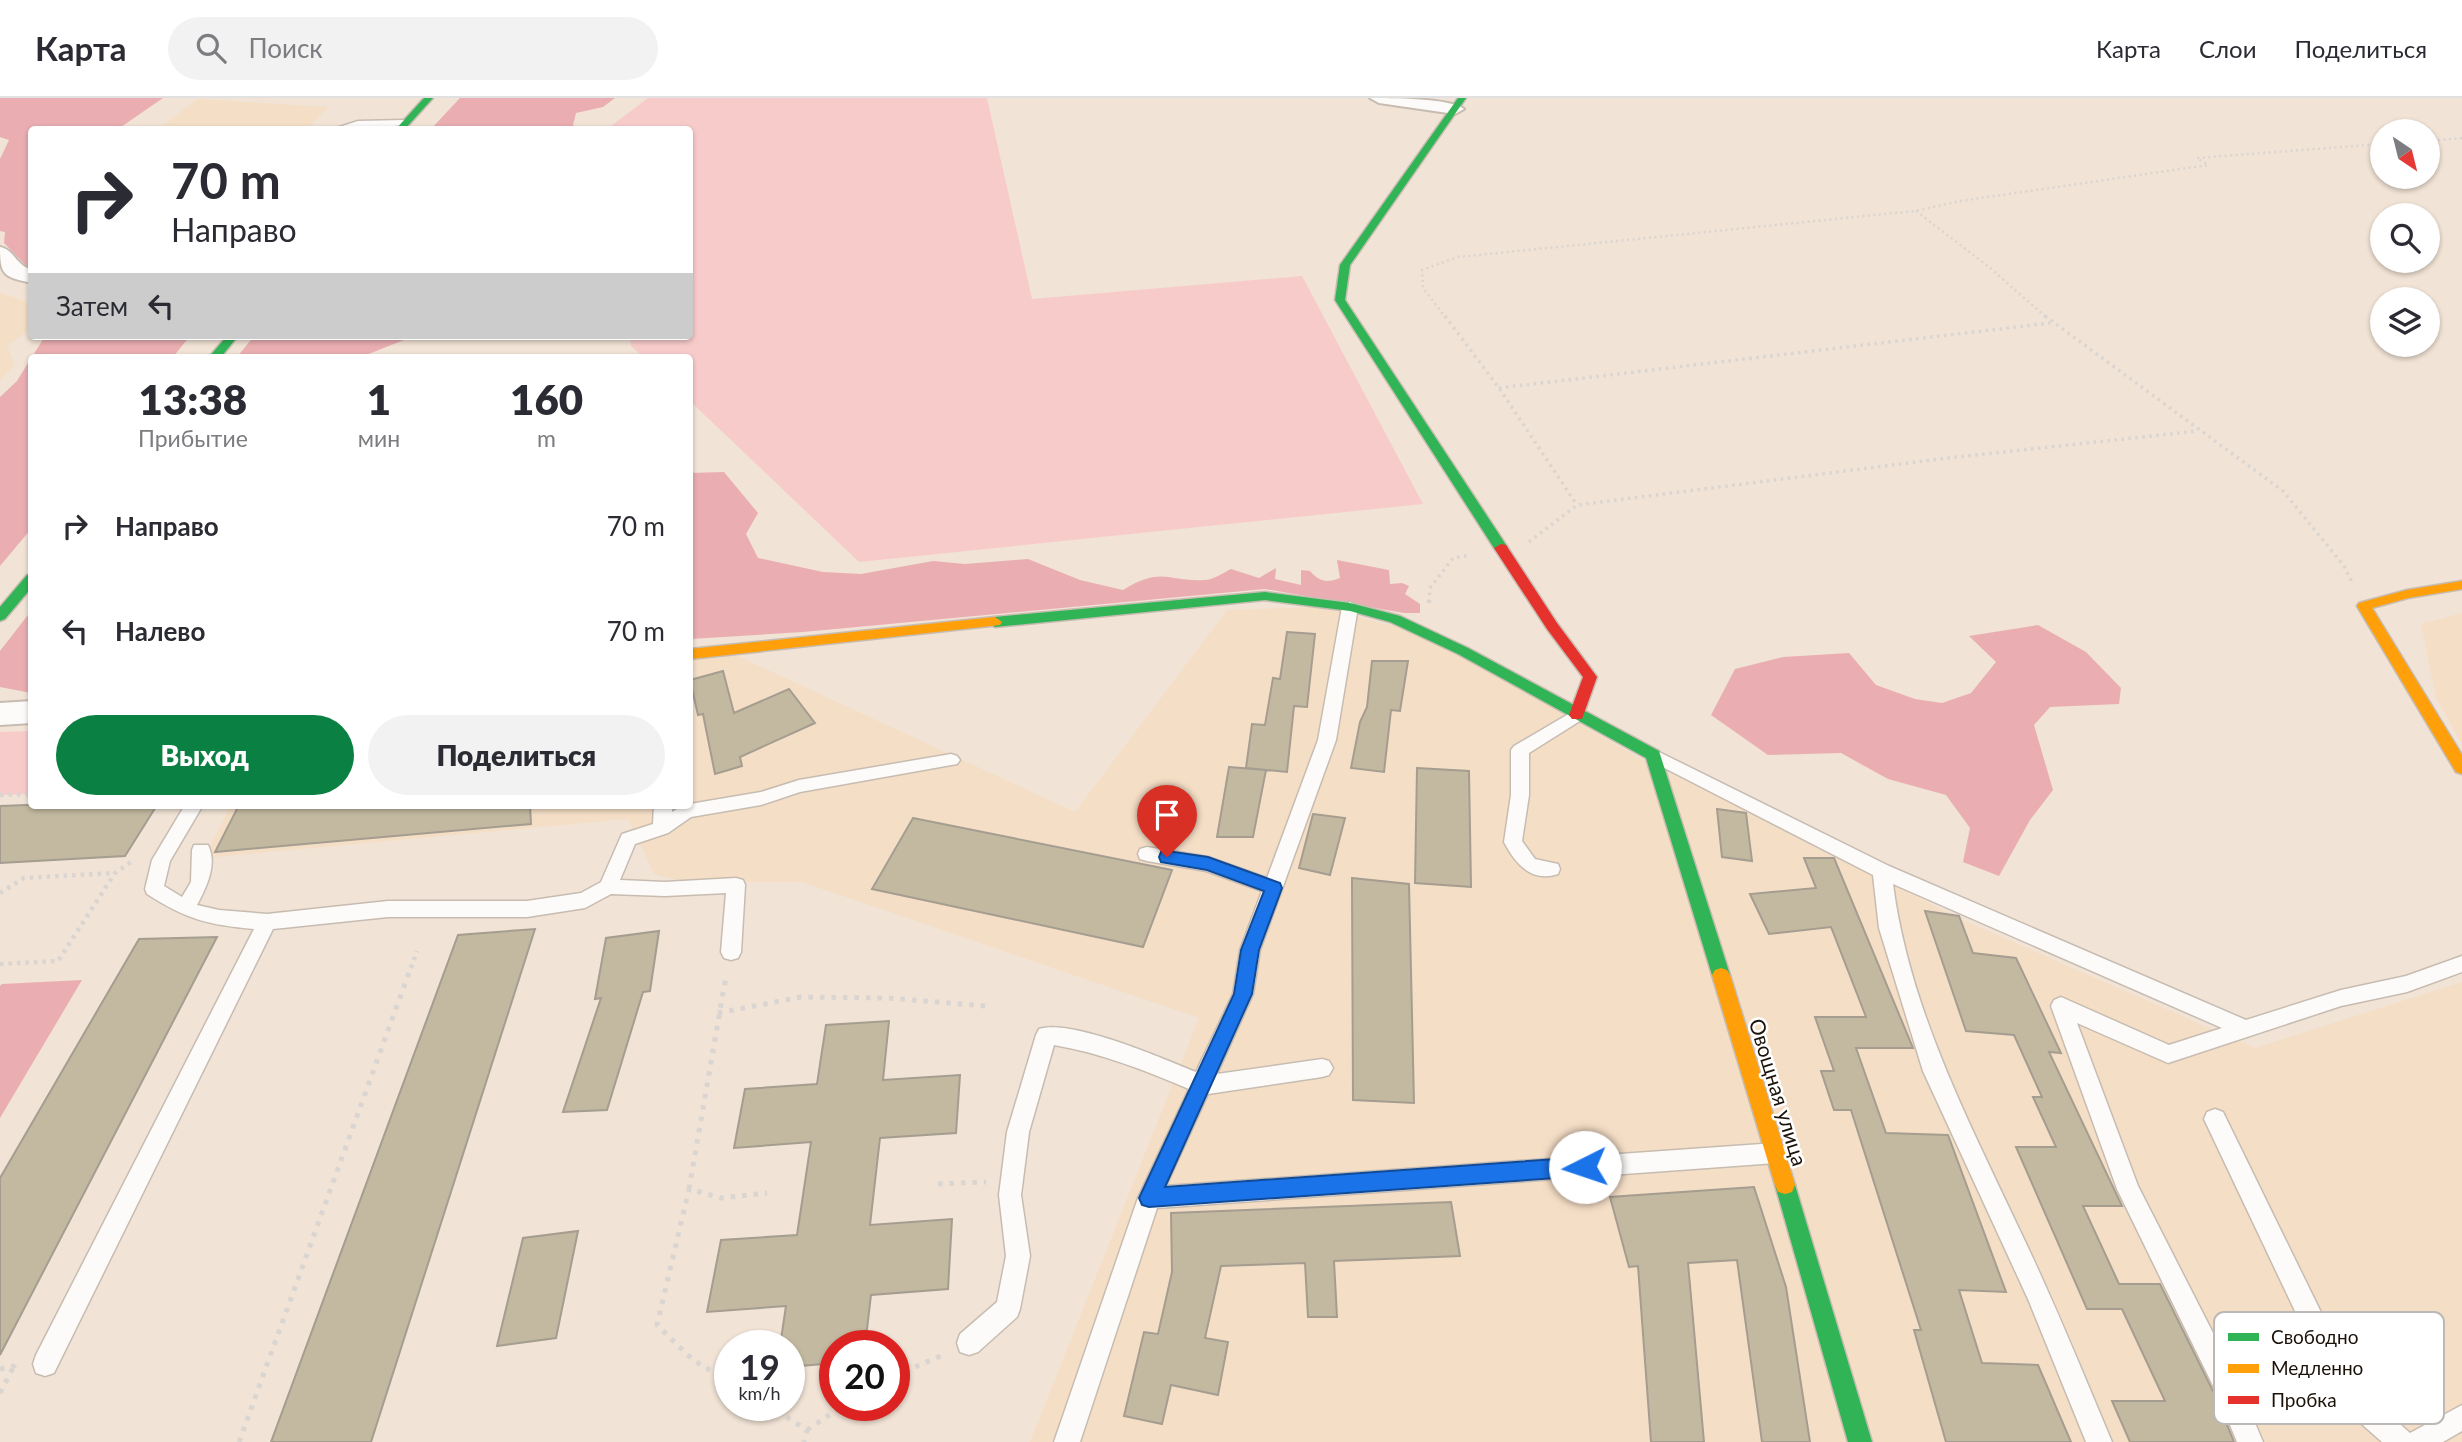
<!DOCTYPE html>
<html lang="ru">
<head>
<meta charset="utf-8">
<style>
	:root { --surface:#fff; --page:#f2f2f3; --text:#2b2b33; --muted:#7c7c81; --line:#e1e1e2; --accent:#0b8043 }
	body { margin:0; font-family:Lato,sans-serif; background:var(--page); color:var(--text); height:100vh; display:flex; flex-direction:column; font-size:26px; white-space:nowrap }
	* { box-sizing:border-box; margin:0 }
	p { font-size:23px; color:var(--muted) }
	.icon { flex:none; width:38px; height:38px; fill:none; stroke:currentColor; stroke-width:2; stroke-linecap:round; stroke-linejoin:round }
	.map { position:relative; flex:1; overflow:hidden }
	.panel { position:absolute; left:28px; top:256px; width:665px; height:455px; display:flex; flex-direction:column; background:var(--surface); border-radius:7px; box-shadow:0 2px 5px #0004 }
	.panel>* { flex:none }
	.guide { position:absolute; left:28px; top:28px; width:665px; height:214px; border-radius:7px; box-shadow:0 2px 5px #0004; background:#fff; color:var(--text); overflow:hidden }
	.needle { width:46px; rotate:145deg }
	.controls { position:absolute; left:2370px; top:21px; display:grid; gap:14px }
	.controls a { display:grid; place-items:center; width:70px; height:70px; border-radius:50%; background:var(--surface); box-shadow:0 2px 5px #0004; font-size:35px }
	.speed { position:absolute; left:714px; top:1232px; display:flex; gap:14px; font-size:35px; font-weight:700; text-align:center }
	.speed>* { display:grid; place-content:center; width:91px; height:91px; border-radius:50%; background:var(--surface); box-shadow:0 2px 5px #0004; line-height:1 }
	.speed small { font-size:18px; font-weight:400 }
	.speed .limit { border:10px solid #d22; background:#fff; color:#111 }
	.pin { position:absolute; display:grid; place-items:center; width:60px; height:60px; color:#fff; margin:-72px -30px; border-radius:50% 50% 50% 0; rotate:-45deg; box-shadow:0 0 7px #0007 }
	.pin .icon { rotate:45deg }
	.me { position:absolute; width:77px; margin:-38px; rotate:266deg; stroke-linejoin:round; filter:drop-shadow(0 0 5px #0008) }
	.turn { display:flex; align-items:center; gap:24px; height:147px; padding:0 28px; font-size:32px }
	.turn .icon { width:91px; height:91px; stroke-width:2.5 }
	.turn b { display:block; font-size:49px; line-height:60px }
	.then { display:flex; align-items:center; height:66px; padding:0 28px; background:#0003; gap:14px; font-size:26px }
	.eta { display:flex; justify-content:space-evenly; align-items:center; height:119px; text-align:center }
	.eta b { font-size:42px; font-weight:800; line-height:49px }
	.button { display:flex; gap:14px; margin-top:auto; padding:14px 28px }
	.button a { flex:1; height:80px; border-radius:42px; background:var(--accent); color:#fff; font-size:28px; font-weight:800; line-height:80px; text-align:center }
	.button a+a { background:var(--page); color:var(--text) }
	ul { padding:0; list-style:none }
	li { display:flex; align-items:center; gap:21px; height:105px; padding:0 28px }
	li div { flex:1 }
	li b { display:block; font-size:26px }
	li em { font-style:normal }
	header { display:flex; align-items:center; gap:42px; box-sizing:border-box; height:98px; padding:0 35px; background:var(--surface); border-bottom:2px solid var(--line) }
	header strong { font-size:33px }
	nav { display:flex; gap:38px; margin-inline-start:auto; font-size:24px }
	.search { width:490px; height:63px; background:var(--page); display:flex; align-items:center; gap:18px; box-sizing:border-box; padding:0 24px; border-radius:38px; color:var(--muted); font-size:26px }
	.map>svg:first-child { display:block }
	.built { fill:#f5dec6 }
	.green { fill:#f8cbcb }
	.forest { fill:#eaaeb2 }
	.building { fill:#c3b9a0; stroke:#a49d90; stroke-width:2 }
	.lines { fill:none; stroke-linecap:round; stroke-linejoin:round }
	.lane-casing { stroke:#c7bcb1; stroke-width:3 }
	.street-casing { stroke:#c7bcb1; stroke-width:4 }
	.fast-casing { stroke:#c7bcb1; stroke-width:3 }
	.slow-casing { stroke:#c7bcb1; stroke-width:3 }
	.jam-casing { stroke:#c7bcb1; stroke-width:3 }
	.path-far3 { stroke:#dad5d1; stroke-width:2.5; stroke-dasharray:2 3.5; stroke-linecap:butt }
	.path-far2 { stroke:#dad5d1; stroke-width:3.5; stroke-dasharray:2.5 4.5; stroke-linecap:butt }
	.path-far1 { stroke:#dad5d1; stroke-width:4.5; stroke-dasharray:3.5 5; stroke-linecap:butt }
	.path { stroke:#dad5d1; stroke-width:5; stroke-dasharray:4.5 7; stroke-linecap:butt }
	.lane { fill:#fdfbf9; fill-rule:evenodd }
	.street { fill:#fdfbf9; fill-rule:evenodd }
	.fast { fill:#30b455; fill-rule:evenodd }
	.slow { fill:#ff9f0a; fill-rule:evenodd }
	.jam { fill:#e5322d; fill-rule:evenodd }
	.route { fill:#1a73e8; stroke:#114b97; stroke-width:2 }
	.labels { text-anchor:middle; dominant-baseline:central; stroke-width:5; stroke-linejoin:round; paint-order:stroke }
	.near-street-label { font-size:21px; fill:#1b1209; stroke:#fff }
	.key { fill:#fff; stroke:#bbb8b5; stroke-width:2 }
	.key-label { font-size:19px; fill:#1b1209 }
</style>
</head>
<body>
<header>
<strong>Карта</strong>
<div class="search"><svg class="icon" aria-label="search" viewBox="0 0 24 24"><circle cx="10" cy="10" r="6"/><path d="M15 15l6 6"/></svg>Поиск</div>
<nav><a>Карта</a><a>Слои</a><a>Поделиться</a></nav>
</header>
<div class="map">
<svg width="2462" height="1344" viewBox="0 0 2462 1344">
	<rect width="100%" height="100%" fill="#f1e3d5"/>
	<path class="built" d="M 198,1 L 328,9 L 307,31 L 158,31 Z
		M 0,195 L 31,205 L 32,230 L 7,248 L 15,267 L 0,282 Z
		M 1320,509 L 1424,536 L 1643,662 L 1963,822 L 2255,950 L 2462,884 L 2462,1344 L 1030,1344 L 1199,920 L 802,784 L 684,784 L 654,776 L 628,721 L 204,760 L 231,707 L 690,707 L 690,560 L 731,555 L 1075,714 L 1227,512 Z
		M 2462,515 L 2462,646 L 2436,599 L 2421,526 Z"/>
	<path class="green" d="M 648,0 L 987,0 L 1032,201 L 1302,178 L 1423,406 L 859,464 L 690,303 L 690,259 L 643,259 L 631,248 L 630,238 L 690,238 L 690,32 L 607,31 Z
		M 31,633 L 31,696 L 0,697 L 0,634 Z"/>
	<path class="forest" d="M 0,0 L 163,0 L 118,31 L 32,32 L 31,173 L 4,145 L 5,134 L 0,133 L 0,61 L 9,42 L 0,39 Z
		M 460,0 L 615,0 L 603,9 L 576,15 L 573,27 L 578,31 L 431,31 Z
		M 45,238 L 190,238 L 173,259 L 32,259 Z
		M 254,238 L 414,238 L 361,259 L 237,259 Z
		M 31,260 L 31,431 L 0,468 L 0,299 L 17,283 Z
		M 724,374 L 758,415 L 746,436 L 758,460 L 823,474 L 861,476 L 933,463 L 965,466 L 1028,461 L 1080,482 L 1123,492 C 1163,468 1166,484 1205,482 C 1213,482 1223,475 1231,471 L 1259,480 L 1276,470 L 1275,481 L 1301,487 L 1301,472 L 1310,473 C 1320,484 1326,485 1340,480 L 1337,462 L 1389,472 L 1390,486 L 1402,485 L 1409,488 L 1405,496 L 1420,506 L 1420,515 L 1404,515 L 1265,491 L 803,534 L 690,541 L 690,375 Z
		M 31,513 L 31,595 L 0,589 L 0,553 Z
		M 2038,527 L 2086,554 L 2121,590 L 2119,606 L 2050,609 L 2034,627 L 2053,692 L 2030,722 L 1999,778 L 1963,764 L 1970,730 L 1946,697 L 1888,681 L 1841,655 L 1768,657 L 1711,617 L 1735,571 L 1783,559 L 1849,555 L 1876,587 L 1915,601 L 1942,605 L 1971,595 L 1996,564 L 1969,538 Z
		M 82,882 L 0,1020 L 0,888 L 2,886 Z"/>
	<path class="building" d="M 1287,534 L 1315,536 L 1307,609 L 1294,608 L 1287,674 L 1246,670 L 1252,626 L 1265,627 L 1273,580 L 1280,581 Z
		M 1372,563 L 1408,563 L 1400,613 L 1391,612 L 1384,674 L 1351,670 L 1360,624 L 1367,609 Z
		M 723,573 L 734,615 L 789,591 L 815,625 L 740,659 L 742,668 L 715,676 L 703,616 L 698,617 L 690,582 Z
		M 1229,669 L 1266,672 L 1253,739 L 1217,739 Z
		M 1417,670 L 1469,673 L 1471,789 L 1415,785 Z
		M 27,707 L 157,707 L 125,758 L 0,765 L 0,708 Z
		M 239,707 L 530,707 L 531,726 L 215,754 Z
		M 1717,711 L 1746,715 L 1752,763 L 1722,759 Z
		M 1313,716 L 1345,720 L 1330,777 L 1299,770 Z
		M 913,720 L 1172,772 L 1143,849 L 872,791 Z
		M 1804,760 L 1834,760 L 1913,950 L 1856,950 L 1886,1035 L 1948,1037 L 2006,1194 L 1959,1192 L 1982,1265 L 2038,1267 L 2071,1344 L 1946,1344 L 1914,1232 L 1921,1232 L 1851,1012 L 1834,1012 L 1821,973 L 1834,973 L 1815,919 L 1866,919 L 1831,829 L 1769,836 L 1750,796 L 1816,790 Z
		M 1352,780 L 1409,786 L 1414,1005 L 1353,1002 Z
		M 1925,813 L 1959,818 L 1973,855 L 2016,860 L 2061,955 L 2049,954 L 2122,1108 L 2083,1108 L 2119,1186 L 2160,1186 L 2216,1299 L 2234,1344 L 2130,1344 L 2112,1303 L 2165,1303 L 2122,1211 L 2087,1211 L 2016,1049 L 2056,1049 L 2033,999 L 2042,999 L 2014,937 L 1966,933 Z
		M 535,831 L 371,1344 L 271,1344 L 458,837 Z
		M 659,833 L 650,893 L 643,894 L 607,1012 L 563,1014 L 601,900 L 595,901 L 606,840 Z
		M 217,839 L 0,1257 L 0,1080 L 139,841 Z
		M 889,923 L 883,982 L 960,977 L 956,1035 L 880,1040 L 870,1127 L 952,1121 L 948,1191 L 871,1197 L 865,1248 L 835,1248 L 835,1265 L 789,1269 L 789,1248 L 780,1248 L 786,1208 L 707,1214 L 721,1142 L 797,1137 L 811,1044 L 734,1050 L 745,991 L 817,986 L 826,927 Z
		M 1754,1089 L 1786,1189 L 1810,1344 L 1762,1344 L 1737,1162 L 1688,1165 L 1704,1344 L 1651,1344 L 1638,1168 L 1629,1169 L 1610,1099 Z
		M 1451,1104 L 1460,1158 L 1334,1163 L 1337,1219 L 1308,1219 L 1305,1165 L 1221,1168 L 1205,1240 L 1228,1244 L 1218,1297 L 1171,1287 L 1162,1326 L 1124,1318 L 1144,1234 L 1158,1236 L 1172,1174 L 1171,1115 Z
		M 578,1133 L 556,1240 L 497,1248 L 523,1140 Z"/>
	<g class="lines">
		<defs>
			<path id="lane" d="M 405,22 L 408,23 L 408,27 L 330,32 L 358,23 Z
				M 1350,504 L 1358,509 L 1336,642 L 1260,852 L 1253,896 L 1217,976 L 1322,961 L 1329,963 L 1333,970 L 1329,977 L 1322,979 L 1208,996 L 1166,1088 L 1776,1045 L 1784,1048 L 1787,1055 L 1784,1062 L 1776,1065 L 1157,1110 L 1080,1344 L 1054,1344 L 1138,1100 L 1189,991 C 1144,972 1101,955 1054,947 L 1029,1034 L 1021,1097 L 1030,1158 L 1020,1211 L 1017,1219 L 978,1254 L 969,1257 L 960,1254 L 957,1245 L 960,1236 L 997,1204 L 1006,1158 L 999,1097 L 1007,1034 L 1036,937 L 1039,931 C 1070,920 1164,961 1196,974 L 1233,896 L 1240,852 L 1262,793 L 1206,773 L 1147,763 L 1140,761 L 1138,756 L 1140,751 L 1147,749 L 1208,759 L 1267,780 L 1318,642 L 1342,509 Z
				M 1577,611 L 1585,617 L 1583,621 L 1529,655 L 1529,697 L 1522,743 L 1535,761 L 1558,766 L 1560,771 L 1558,776 C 1531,785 1515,765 1504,744 L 1511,697 L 1511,652 L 1514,648 Z
				M 1655,652 L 1889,768 L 2246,922 L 2341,892 L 2406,878 L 2462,858 L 2462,874 L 2407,894 L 2341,908 L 2168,965 L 2077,925 L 2138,1088 L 2236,1280 L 2263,1344 L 2237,1344 L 2218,1298 L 2117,1091 L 2051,908 L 2054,902 L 2061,899 L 2169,947 L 2222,930 L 1893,786 C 1909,911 1970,1026 2023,1139 C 2055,1206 2083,1275 2112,1344 L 2086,1344 L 2028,1201 L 1923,973 L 1879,830 L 1873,777 L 1649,662 L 1646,658 Z
				M 951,656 L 957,658 L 960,662 L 957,666 L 800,694 L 761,707 L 691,719 L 668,735 L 635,746 L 620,782 L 665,784 L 736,780 L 743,782 L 745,787 L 741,854 L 738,860 L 731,862 L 724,860 L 721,854 L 726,795 L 665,798 L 611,796 L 585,810 L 527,819 L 388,819 L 273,831 L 54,1275 L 45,1278 L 36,1275 L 33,1266 L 36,1257 L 254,831 C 208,827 186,821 147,796 L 145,791 L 152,762 L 185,707 L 203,707 L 170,763 L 164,788 L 182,799 L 191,784 L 192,752 L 194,747 L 208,747 C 218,766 206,790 197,807 L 219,812 L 267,816 L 388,803 L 527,803 L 581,795 L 601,784 L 622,736 L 653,726 L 654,707 L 672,707 L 672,714 L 684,707 L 761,694 L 799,682 Z
				M 2215,1011 L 2223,1014 L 2357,1288 L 2410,1335 L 2462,1307 L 2462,1333 L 2443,1344 L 2382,1344 L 2339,1306 L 2204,1021 L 2207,1014 Z"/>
			<path id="street" d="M 1370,0 C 1390,0 1451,0 1464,11 L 1455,16 L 1379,5 Z
				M 0,149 C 15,152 14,166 32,172 L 32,185 C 4,179 0,178 0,149 Z
				M 32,603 L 32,625 L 0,627 L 0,605 Z"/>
			<path id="fast" d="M 424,0 L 433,0 L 404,32 L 395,32 Z
				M 1458,0 L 1466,0 L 1350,167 L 1345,202 L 1508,450 L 1501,454 L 1494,450 L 1335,202 L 1340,167 Z
				M 227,238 L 238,238 L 221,259 L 209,259 Z
				M 32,476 L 32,489 L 5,521 L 0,523 L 0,509 L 27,477 Z
				M 1265,494 L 1350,505 L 1400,518 L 1468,550 L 1659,653 L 1730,877 L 1727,882 L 1721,884 L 1715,882 L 1712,877 L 1646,660 L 1458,556 L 1390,524 L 1350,513 L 1265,502 L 995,529 L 988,524 L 995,519 Z
				M 1785,1078 L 1792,1080 L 1795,1087 L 1872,1344 L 1848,1344 L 1775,1087 L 1778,1080 Z"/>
			<path id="slow" d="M 2462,483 L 2462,491 L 2408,500 L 2372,510 L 2462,657 L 2462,676 L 2456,674 L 2357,508 L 2359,505 L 2407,492 Z
				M 995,519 L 1002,524 L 1000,527 L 690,561 L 690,551 Z
				M 1721,870 L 1727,872 L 1730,877 L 1795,1087 L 1792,1094 L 1785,1096 L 1778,1094 L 1775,1087 L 1712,877 L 1715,872 Z"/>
			<path id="jam" d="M 1501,446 L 1506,447 L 1557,525 L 1597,579 L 1582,621 L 1572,621 L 1569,617 L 1583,579 L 1547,531 L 1494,450 Z"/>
		</defs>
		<use href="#lane" class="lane-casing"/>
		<use href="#street" class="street-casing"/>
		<use href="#fast" class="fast-casing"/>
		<use href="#slow" class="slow-casing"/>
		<use href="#jam" class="jam-casing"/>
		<path class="path-far3" d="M 2427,43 L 2462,40
			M 1916,113 L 1989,169 L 2047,220
			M 1446,220 L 1423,190 L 1422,172 L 1458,159 L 1915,113 L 1960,103 L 2208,67 L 2197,60 L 2382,46"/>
		<path class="path-far2" d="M 1445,218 L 1499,290 L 1577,407
			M 2045,218 L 2283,393 L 2344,468 L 2353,486
			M 1499,290 L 2050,225
			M 1529,444 L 1577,407 L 1948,360 L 2198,333
			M 1429,504 L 1430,490 L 1453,460 L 1471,457"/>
		<path class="path-far1" d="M 1429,505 L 1429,502
			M 0,697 L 32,696
			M 0,795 L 24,780 L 114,775
			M 0,866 L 58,863 L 115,775 L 134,762
			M 411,870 L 417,853"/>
		<path class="path" d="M 718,915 L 801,899 L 888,900 L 986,908
			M 938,1086 L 986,1084
			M 689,1091 L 726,878
			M 0,1271 L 14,1268 L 17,1263
			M 894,1278 L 945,1256
			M 730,1284 L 693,1262 L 657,1227 L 689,1091 L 721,1100 L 767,1095
			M 0,1295 L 14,1268
			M 767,1307 L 807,1332 L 804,1344
			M 807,1332 L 844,1307
			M 239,1344 L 411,869"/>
		<use href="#lane" class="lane"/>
		<use href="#street" class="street"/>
		<use href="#fast" class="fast"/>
		<use href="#slow" class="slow"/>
		<use href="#jam" class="jam"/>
	</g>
	<path class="route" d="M 1167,753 L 1208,759 L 1280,785 L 1282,790 L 1259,852 L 1252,896 L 1165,1089 L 1585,1059 L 1592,1062 L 1595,1069 L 1592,1075 L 1585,1078 L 1149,1109 L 1142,1107 L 1139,1100 L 1234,896 L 1241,852 L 1264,793 L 1207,772 L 1161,764 L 1159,759 L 1161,754 Z"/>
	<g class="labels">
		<g class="near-street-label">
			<text transform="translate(1779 994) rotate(73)">Овощная улица</text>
		</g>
	</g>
	<rect x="2214" y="1214" width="230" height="112" rx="10" class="key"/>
	<rect x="2228" y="1235" width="31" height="8" fill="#30b455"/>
	<rect x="2228" y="1266" width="31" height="9" fill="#ff9f0a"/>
	<rect x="2228" y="1298" width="31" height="8" fill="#e5322d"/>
	<g class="key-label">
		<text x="2271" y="1246">Свободно</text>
		<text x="2271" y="1277">Медленно</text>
		<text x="2271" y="1309">Пробка</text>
	</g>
</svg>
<div class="controls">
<a><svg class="needle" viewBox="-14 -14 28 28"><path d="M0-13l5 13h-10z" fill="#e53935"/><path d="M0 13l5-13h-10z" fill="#7c7c81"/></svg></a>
<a><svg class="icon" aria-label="search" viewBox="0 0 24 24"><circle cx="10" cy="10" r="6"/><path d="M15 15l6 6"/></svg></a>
<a><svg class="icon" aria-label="layers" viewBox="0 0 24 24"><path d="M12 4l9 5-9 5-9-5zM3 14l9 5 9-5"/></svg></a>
</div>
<div class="speed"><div>19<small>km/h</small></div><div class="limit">20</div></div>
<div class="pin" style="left:1167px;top:759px;background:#d93025"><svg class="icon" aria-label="arrive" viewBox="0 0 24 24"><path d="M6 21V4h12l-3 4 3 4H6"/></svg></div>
<svg class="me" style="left:1585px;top:1069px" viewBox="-20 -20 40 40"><circle r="19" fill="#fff"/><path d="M0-13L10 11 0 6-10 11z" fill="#1a73e8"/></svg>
<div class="guide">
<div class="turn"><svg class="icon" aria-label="right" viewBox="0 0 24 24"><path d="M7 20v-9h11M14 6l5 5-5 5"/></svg><div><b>70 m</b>Направо</div></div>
<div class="then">Затем<svg class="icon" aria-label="left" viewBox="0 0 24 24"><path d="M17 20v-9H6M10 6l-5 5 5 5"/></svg></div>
</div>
<section class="panel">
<div class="eta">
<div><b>13:38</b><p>Прибытие</p></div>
<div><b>1</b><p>мин</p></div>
<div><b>160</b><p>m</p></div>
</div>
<ul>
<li><svg class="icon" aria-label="right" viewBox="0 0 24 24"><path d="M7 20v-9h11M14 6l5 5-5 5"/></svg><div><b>Направо</b></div><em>70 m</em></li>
<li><svg class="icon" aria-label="left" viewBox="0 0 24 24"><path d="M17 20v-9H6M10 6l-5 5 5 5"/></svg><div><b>Налево</b></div><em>70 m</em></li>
</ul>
<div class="button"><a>Выход</a><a>Поделиться</a></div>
</section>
</div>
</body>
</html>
